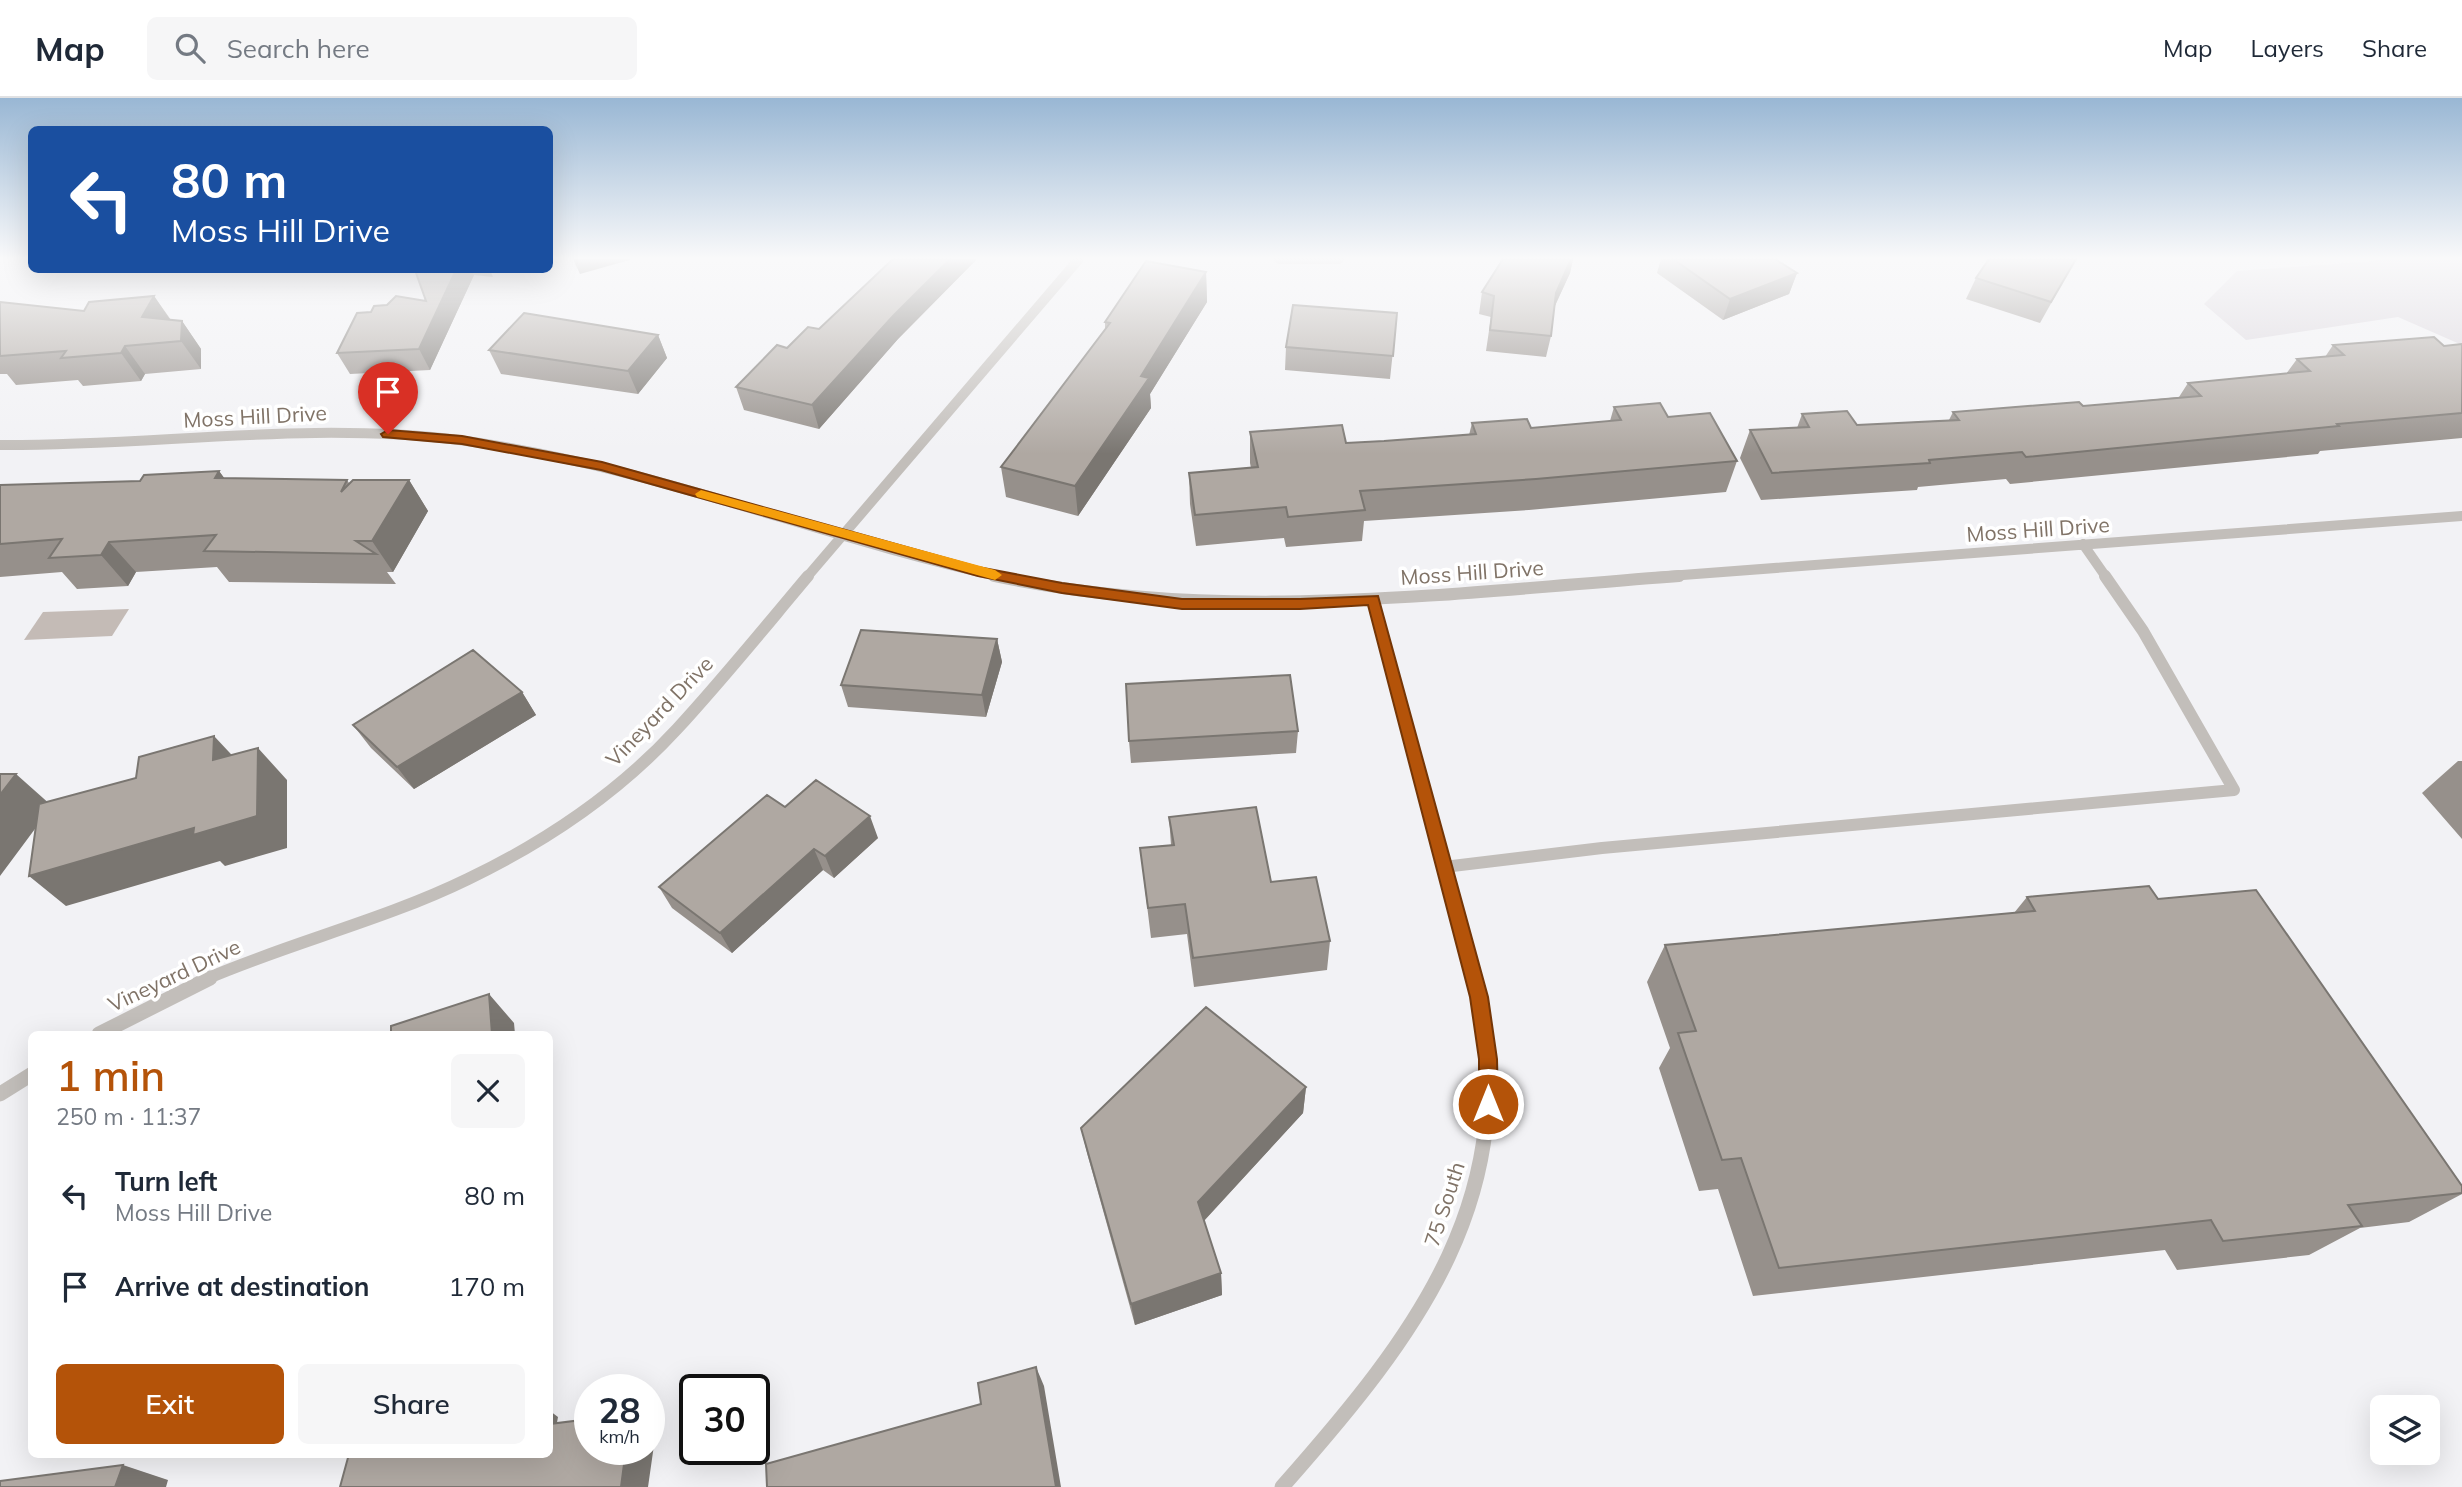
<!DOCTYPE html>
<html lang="en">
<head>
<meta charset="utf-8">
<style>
	:root { --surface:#fff; --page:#f6f6f7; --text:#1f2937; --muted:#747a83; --line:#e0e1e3; --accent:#b45309 }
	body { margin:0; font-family:Mulish,sans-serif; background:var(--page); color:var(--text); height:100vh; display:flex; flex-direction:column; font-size:26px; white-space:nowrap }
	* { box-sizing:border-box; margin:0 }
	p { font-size:23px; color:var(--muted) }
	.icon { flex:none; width:38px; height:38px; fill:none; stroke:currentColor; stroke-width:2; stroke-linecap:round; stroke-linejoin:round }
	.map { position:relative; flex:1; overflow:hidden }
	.drawer { position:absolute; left:28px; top:933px; width:525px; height:427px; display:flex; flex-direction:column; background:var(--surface); border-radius:10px; box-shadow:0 7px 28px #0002 }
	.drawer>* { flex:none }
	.guide { position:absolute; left:28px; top:28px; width:525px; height:147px; border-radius:10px; box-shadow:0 7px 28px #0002; background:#1a4fa0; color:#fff; overflow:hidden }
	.fabs { position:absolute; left:2370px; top:1297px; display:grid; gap:14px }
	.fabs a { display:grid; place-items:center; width:70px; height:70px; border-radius:10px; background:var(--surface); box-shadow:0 7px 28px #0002; font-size:35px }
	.speed { position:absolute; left:574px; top:1276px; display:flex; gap:14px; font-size:35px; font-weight:700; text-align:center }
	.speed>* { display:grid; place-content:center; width:91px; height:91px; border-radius:50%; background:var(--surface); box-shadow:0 7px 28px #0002; line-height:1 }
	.speed small { font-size:18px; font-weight:400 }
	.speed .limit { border:4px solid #111; border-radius:10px; background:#fff; color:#111 }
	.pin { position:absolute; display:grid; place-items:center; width:60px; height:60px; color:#fff; margin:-72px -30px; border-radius:50% 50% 50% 0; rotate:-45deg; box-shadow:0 0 7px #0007 }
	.pin .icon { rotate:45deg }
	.me { position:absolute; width:77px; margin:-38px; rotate:0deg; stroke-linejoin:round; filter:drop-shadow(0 0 5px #0008) }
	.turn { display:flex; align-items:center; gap:24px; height:147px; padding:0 28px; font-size:32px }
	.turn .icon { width:91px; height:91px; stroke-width:2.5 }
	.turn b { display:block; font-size:49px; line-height:60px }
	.round { display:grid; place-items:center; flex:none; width:74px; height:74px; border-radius:10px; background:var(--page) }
	.headline { display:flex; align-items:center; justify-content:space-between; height:119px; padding:0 28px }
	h1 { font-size:42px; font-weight:600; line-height:52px; color:var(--accent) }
	.cta { display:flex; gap:14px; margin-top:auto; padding:14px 28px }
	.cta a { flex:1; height:80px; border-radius:10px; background:var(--accent); color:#fff; font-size:28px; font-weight:600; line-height:80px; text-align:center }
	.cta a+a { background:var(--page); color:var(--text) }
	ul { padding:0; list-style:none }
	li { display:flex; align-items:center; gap:21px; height:91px; padding:0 28px }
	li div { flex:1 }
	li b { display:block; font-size:26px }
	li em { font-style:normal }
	header { display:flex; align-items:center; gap:42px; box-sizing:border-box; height:98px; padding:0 35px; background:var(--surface); border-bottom:2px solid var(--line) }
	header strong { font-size:33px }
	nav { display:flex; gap:38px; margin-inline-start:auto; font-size:24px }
	.search { width:490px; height:63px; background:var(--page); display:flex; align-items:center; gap:18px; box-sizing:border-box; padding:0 24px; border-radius:10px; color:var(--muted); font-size:26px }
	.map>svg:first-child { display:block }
	.green { fill:#d9d4db }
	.water { fill:#c4bbb6 }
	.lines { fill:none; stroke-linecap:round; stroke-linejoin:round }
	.minor-far2 { stroke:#c2beba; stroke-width:10 }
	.minor-far1 { stroke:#c2beba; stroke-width:12 }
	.minor { stroke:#c2beba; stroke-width:15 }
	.wall { fill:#96908b }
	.shaded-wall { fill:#7a7671 }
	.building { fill:#afa8a2; stroke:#7a7671; stroke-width:2 }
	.route { fill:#b45309; stroke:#753606; stroke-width:2 }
	.slow { fill:#f59e0b }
	.labels { text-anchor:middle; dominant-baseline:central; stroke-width:7; stroke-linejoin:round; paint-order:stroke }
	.street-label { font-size:21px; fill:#807367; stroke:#fff }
</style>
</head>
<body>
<header>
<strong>Map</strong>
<div class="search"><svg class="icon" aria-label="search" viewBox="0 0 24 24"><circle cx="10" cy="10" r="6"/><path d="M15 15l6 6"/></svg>Search here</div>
<nav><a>Map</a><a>Layers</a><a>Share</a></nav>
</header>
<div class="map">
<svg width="2462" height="1389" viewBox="0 0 2462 1389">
	<rect width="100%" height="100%" fill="#f2f2f5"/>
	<path class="green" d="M 2401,161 L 2462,161 L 2462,247 L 2398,219 L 2246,242 L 2204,206 L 2237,173 Z"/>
	<path class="water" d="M 129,511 L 112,538 L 24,542 L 43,514 Z"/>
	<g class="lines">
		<path class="minor-far2" d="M 1279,161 L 1339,161
			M 0,347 C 154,348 306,323 459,342 C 646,366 820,440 1002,479
			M 2083,446 L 2106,479
			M 807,479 L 1079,161
			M 1656,479 L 2462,418"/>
		<path class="minor-far1" d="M 994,478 C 1221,526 1450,495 1679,478
			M 1373,501 L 1475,881
			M 1444,769 L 1602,750 L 2234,692 L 2143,533 L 2105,478
			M 206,881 C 292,844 384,822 468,781 C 545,744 619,694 677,631 C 723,581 765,529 808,478"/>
		<path class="minor" d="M 99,936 L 210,880
			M 0,996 L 32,976
			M 1282,1389 C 1418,1235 1526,1097 1475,880"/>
	</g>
	<path class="wall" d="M 893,161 L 977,161 L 898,241 L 819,331 L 744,312 L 736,289 L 787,250 L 819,231 Z
		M 1502,161 L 1573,161 L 1570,175 L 1554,210 L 1551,238 L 1546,259 L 1486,253 L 1491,219 L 1479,216 L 1482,194 Z
		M 1661,161 L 1775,161 L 1797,175 L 1789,196 L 1723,222 L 1657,175 Z
		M 2076,161 L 2040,225 L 1966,201 L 1976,180 Z
		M 415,172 L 490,172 L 493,179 L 474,177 L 430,272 L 350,276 L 337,255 L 371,214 L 387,207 L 426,203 Z
		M 1206,174 L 1207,204 L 1150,296 L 1151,310 L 1078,418 L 1006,399 L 1001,369 L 1105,231 L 1105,224 Z
		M 154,198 L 171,222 L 182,223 L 201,251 L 201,271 L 145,276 L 141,283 L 83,288 L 78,282 L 16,287 L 7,276 L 0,276 L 0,204 L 84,213 Z
		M 1397,215 L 1390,281 L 1285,272 L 1286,249 Z
		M 658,237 L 667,260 L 638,296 L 501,276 L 489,252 Z
		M 2462,246 L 2462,340 L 2320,353 L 2318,356 L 2010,386 L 2006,381 L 1918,389 L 1917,392 L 1761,402 L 1740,360 L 1750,332 L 1797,330 L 1802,316 L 1857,327 L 1949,322 L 1953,314 L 2083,308 L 2179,299 L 2188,285 L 2286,276 L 2297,261 L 2325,259 L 2333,247 L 2444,248 Z
		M 1614,309 L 1668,319 L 1737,363 L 1726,394 L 1529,412 L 1364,423 L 1362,443 L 1286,449 L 1284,440 L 1196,448 L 1190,406 L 1189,375 L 1251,370 L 1250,365 L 1250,334 L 1346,345 L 1384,343 L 1469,337 L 1472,325 L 1531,330 L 1610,323 Z
		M 219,373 L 224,380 L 347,382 L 349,385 L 409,382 L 428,413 L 393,474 L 387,474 L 396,486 L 229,484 L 217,469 L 136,474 L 128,488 L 77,491 L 62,474 L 0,479 L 0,387 L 140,383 Z
		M 997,541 L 1002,564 L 986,619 L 848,609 L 841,587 Z
		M 522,594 L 536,617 L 414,691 L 371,650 L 353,627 Z
		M 1298,633 L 1296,655 L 1131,665 L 1129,643 Z
		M 2458,663 L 2462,663 L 2462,741 L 2422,695 Z
		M 785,709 L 878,740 L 834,780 L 823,772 L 732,855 L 672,810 L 659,789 Z
		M 1169,719 L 1271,784 L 1330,843 L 1327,872 L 1194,889 L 1187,836 L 1151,840 L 1140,750 L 1171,747 Z
		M 2027,799 L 2158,801 L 2462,1088 L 2462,1096 L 2409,1124 L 2360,1130 L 2309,1157 L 2177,1172 L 2165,1152 L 1753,1198 L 1718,1091 L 1699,1093 L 1659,970 L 1670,950 L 1647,884 L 1665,847 L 2014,815 Z
		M 1306,989 L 1303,1015 L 1204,1123 L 1221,1175 L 1222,1197 L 1135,1227 L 1087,1055 L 1081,1030 Z"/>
	<path class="shaded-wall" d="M 573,161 L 633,161 L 580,176 Z
		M 950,161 L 977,161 L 898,241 L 819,331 L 812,307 L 893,218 Z
		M 1571,161 L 1573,161 L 1570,175 L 1551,216 L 1556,195 Z
		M 456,172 L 471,172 L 474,177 L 430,272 L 419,251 Z
		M 1206,174 L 1207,204 L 1150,296 L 1151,310 L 1078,418 L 1075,388 L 1141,278 Z
		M 1797,175 L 1789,196 L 1723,222 L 1730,201 Z
		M 154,198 L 173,226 L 142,219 Z
		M 182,223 L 201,251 L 201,271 L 181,243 Z
		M 658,237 L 667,260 L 638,296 L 628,273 Z
		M 125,248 L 145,276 L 141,283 L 121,255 Z
		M 219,373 L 242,404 L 215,380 Z
		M 409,382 L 428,413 L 393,474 L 372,443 Z
		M 109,444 L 136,474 L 128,488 L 101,457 Z
		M 997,541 L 1002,564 L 986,619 L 982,597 Z
		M 522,594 L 536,617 L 414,691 L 397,669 Z
		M 214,638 L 244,670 L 213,662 Z
		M 258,650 L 287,682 L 287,750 L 225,768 L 220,763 L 66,808 L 29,778 Z
		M 16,676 L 52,708 L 0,778 L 0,684 Z
		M 870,718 L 878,740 L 834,780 L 825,758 Z
		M 814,751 L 823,772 L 732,855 L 720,835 Z
		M 489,896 L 514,925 L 515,936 L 492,936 Z
		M 1306,989 L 1303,1015 L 1199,1128 L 1198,1104 Z
		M 1221,1175 L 1222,1197 L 1135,1227 L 1131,1206 Z
		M 1036,1269 L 1044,1288 L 1061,1389 L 1056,1389 Z
		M 550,1313 L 558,1319 L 553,1346 L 550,1344 Z
		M 649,1329 L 656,1333 L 648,1389 L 621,1389 L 626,1351 L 649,1351 Z
		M 123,1367 L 168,1382 L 166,1389 L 115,1389 Z"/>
	<path class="building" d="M 893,161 L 950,161 L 893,218 L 812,307 L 736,289 L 777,247 L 787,250 L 808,229 L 819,231 Z
		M 1503,161 L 1571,161 L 1556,195 L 1551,238 L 1490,232 L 1494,198 L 1482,194 Z
		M 1673,161 L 1775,161 L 1797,175 L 1730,201 Z
		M 1989,161 L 2076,161 L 2051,204 L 1976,180 Z
		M 1146,163 L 1206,174 L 1141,278 L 1149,280 L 1075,388 L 1001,369 L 1110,225 L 1105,224 Z
		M 415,172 L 456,172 L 419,251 L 337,255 L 357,215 L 371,214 L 374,208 L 387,207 L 396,198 L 426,203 Z
		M 154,198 L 142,219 L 182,223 L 181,243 L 125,248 L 121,255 L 61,260 L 66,253 L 0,258 L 0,204 L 84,213 L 89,204 Z
		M 1293,207 L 1397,215 L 1393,258 L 1286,249 Z
		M 524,215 L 658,237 L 628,273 L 489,252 Z
		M 2434,239 L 2444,248 L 2462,246 L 2462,315 L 2337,326 L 2339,328 L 2026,359 L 2022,354 L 1929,362 L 1930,365 L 1772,375 L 1750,332 L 1809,329 L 1802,316 L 1847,313 L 1857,327 L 1959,322 L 1953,314 L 2079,304 L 2083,308 L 2201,298 L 2188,285 L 2310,273 L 2297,261 L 2344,257 L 2333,247 Z
		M 1660,305 L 1668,319 L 1710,315 L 1737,363 L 1536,381 L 1360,393 L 1365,412 L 1288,419 L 1286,409 L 1195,417 L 1189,375 L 1258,369 L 1250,334 L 1342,327 L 1346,345 L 1384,343 L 1476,336 L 1472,325 L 1527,321 L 1531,330 L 1621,322 L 1614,309 Z
		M 219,373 L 215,380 L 347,382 L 341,394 L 353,382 L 409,382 L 372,443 L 356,443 L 376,456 L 204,453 L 216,437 L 109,444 L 101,457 L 49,460 L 62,441 L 0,446 L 0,387 L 140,383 L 144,377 Z
		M 861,532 L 997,541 L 982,597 L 841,587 Z
		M 473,552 L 522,594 L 397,669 L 353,627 Z
		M 1290,577 L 1298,633 L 1129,643 L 1126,586 Z
		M 214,638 L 213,662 L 258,650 L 257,718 L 193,737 L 194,730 L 29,778 L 39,706 L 136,680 L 139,659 Z
		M 0,676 L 16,676 L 0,697 Z
		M 816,682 L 870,718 L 825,758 L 814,751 L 720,835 L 659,789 L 767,697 L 785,709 Z
		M 1256,709 L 1271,784 L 1316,779 L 1330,843 L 1193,860 L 1185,806 L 1148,810 L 1140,750 L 1174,747 L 1169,719 Z
		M 2149,788 L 2158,801 L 2256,792 L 2462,1088 L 2462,1095 L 2348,1107 L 2362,1128 L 2223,1143 L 2211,1122 L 1779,1170 L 1741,1060 L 1722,1062 L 1678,935 L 1696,933 L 1665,847 L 2035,813 L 2027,799 Z
		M 489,896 L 492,936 L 391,936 L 391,928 Z
		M 1206,909 L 1306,989 L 1198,1104 L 1221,1175 L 1131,1206 L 1081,1030 Z
		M 1036,1269 L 1056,1389 L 767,1389 L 766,1366 L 981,1306 L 978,1285 Z
		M 590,1321 L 590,1351 L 626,1351 L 621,1389 L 340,1389 L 349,1356 L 550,1356 L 550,1326 Z
		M 123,1367 L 115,1389 L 0,1389 L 0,1383 Z"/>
	<linearGradient id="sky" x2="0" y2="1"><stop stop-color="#99b7d4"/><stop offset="0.45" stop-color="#f9f9fa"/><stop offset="1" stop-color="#f9f9fa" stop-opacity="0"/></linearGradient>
	<rect width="2462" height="356" fill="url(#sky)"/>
	<path class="route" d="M 388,332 L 462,338 L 602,364 L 978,469 L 1062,485 L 1182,501 L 1300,501 L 1378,498 L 1488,899 L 1497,961 L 1498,1006 L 1495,1012 L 1488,1014 L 1482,1012 L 1479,1006 L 1479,961 L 1470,899 L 1368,507 L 1300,511 L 1182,511 L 1062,495 L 978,478 L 601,372 L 462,346 L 383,339 L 381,336 Z"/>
	<path class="slow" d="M 701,392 L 995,472 L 1002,477 L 995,482 L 697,399 L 695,396 Z"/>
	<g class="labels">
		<g class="street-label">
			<text transform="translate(255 318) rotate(-3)">Moss Hill Drive</text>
			<text transform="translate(2038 431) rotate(-4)">Moss Hill Drive</text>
			<text transform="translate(1472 474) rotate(-4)">Moss Hill Drive</text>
			<text transform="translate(659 613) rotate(-46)">Vineyard Drive</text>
			<text transform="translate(174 877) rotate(-25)">Vineyard Drive</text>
			<text transform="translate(1444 1106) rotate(-72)">75 South</text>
		</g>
	</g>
</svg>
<div class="fabs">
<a><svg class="icon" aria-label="layers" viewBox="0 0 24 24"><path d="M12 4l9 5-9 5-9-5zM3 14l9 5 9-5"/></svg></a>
</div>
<div class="speed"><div>28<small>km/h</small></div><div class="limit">30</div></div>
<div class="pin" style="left:388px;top:336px;background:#d93025"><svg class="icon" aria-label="arrive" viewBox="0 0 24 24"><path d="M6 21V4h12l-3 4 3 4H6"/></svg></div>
<svg class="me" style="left:1488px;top:1006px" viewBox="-20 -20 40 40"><circle r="17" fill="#b45309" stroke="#fff" stroke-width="3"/><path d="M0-11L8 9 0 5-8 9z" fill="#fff"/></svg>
<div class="guide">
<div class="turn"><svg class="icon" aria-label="left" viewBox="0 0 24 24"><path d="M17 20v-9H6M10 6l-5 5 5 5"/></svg><div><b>80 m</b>Moss Hill Drive</div></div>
</div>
<section class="drawer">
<div class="headline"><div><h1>1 min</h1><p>250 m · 11:37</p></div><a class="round"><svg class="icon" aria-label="close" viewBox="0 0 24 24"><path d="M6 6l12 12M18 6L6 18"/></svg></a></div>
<ul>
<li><svg class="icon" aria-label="left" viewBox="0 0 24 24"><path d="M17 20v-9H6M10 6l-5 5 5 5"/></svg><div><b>Turn left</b><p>Moss Hill Drive</p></div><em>80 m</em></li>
<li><svg class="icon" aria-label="arrive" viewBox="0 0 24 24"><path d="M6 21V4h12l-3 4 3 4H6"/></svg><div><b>Arrive at destination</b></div><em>170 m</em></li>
</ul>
<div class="cta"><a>Exit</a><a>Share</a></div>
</section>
</div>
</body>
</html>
